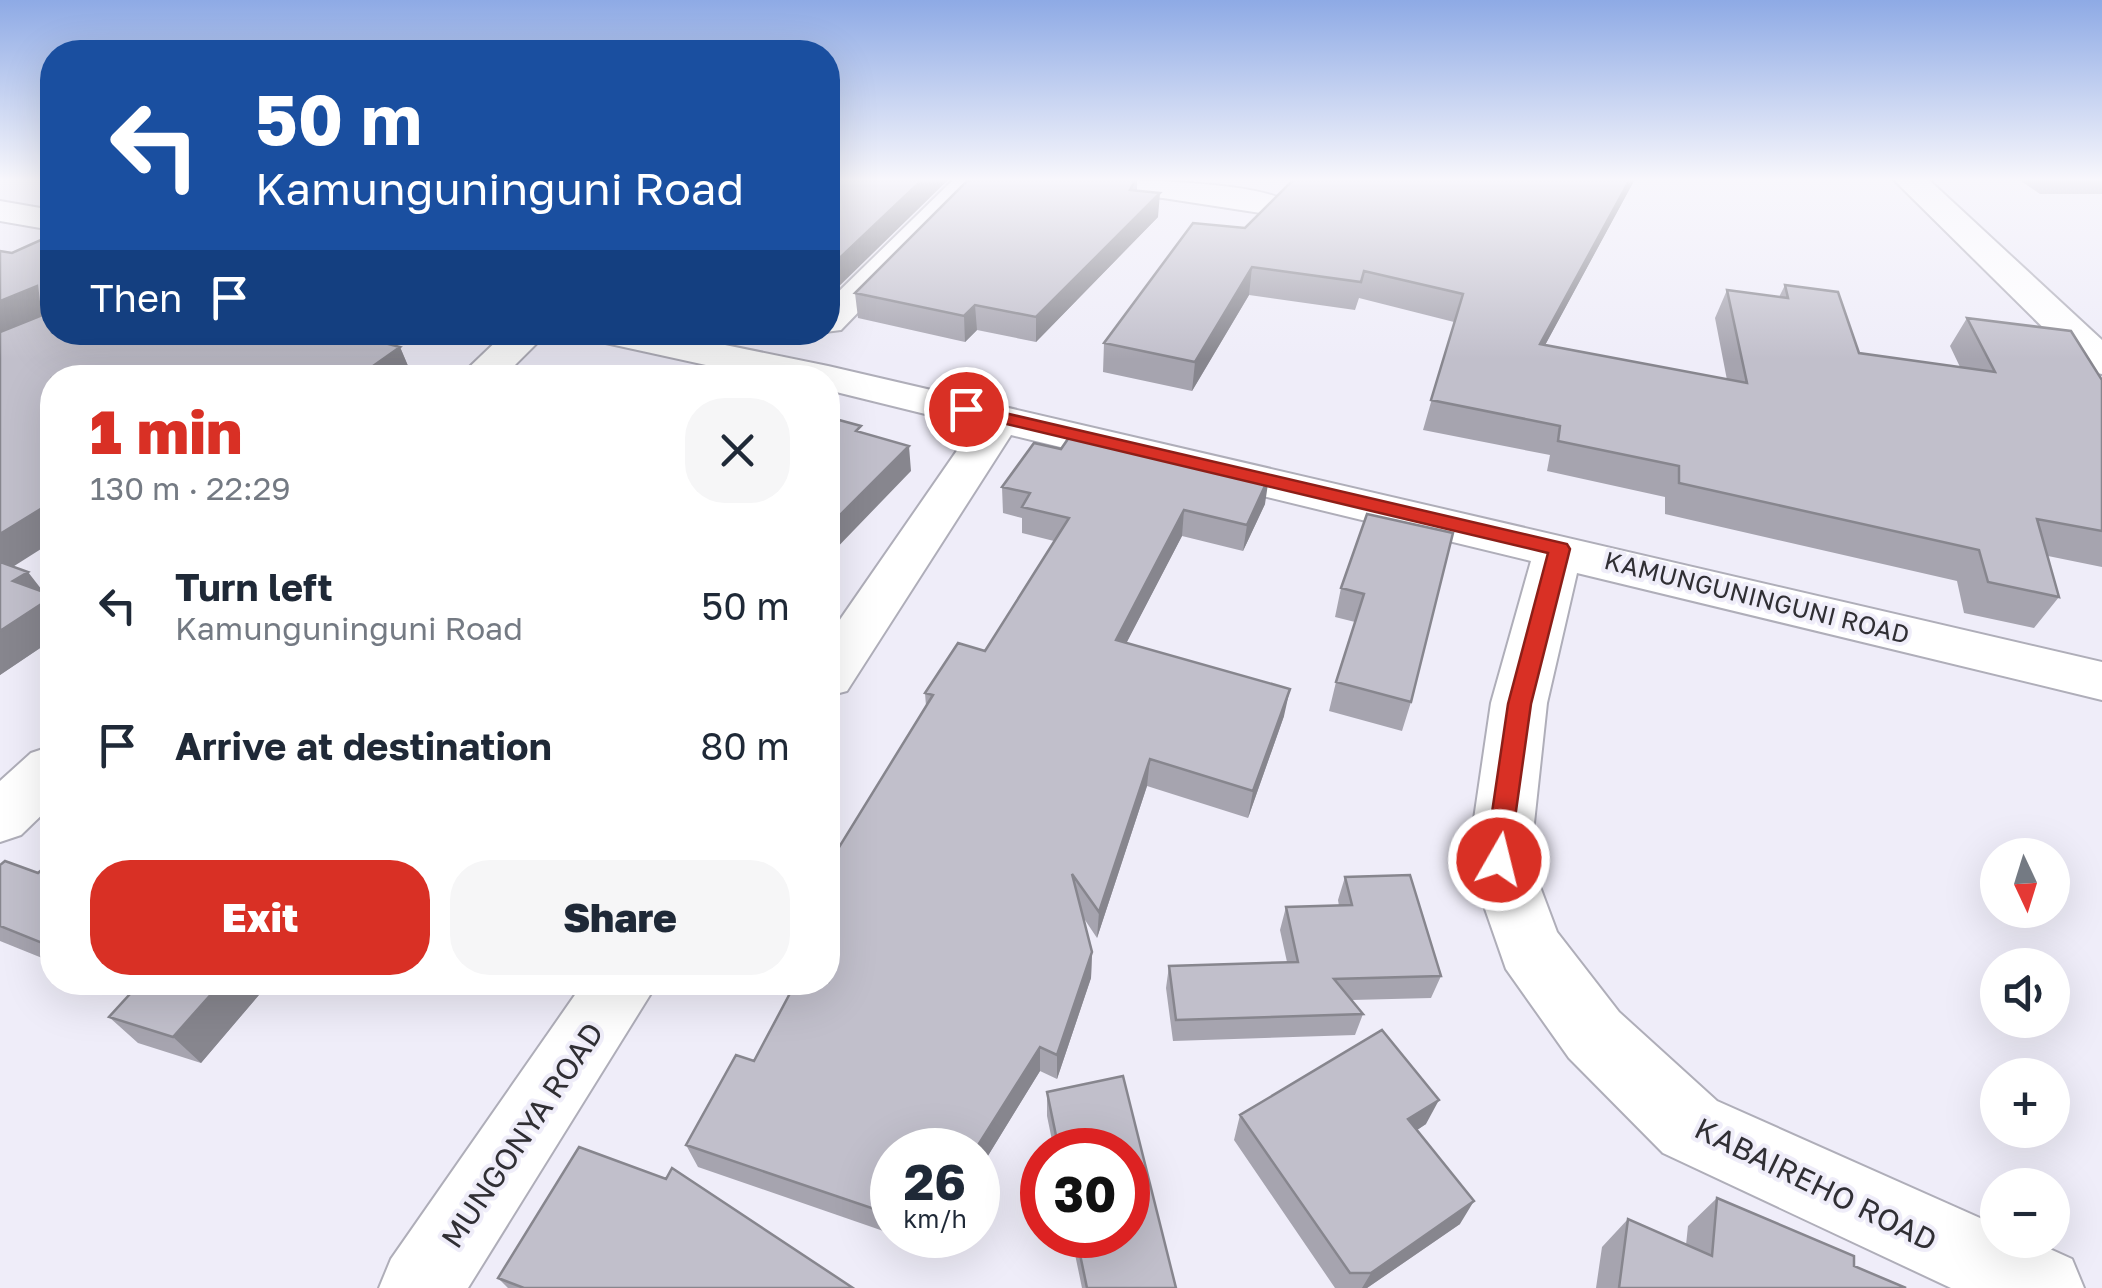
<!DOCTYPE html>
<html lang="en">
<head>
<meta charset="utf-8">
<style>
	:root { --surface:#fff; --page:#f6f6f7; --text:#1f2937; --muted:#747a83; --accent:#d93025 }
	body { margin:0; font-family:"Golos Text",sans-serif; background:var(--page); color:var(--text); height:100vh; display:flex; flex-direction:column; font-size:38px; white-space:nowrap }
	* { box-sizing:border-box; margin:0 }
	p { font-size:32px; color:var(--muted) }
	.icon { flex:none; width:55px; height:55px; fill:none; stroke:currentColor; stroke-width:2; stroke-linecap:round; stroke-linejoin:round }
	.map { position:relative; flex:1; overflow:hidden }
	.drawer { position:absolute; left:40px; top:365px; width:800px; height:630px; display:flex; flex-direction:column; background:var(--surface); border-radius:40px; box-shadow:0 10px 40px #0002 }
	.drawer>* { flex:none }
	.top-card { position:absolute; left:40px; top:40px; width:800px; height:305px; border-radius:40px; box-shadow:0 10px 40px #0002; background:#1a4fa0; color:#fff; overflow:hidden }
	.needle { width:65px; rotate:176deg }
	.buttons { position:absolute; left:1980px; top:838px; display:grid; gap:20px }
	.buttons a { display:grid; place-items:center; width:90px; height:90px; border-radius:50%; background:var(--surface); box-shadow:0 10px 40px #0002; font-size:50px }
	.speed { position:absolute; left:870px; top:1128px; display:flex; gap:20px; font-size:50px; font-weight:700; text-align:center }
	.speed>* { display:grid; place-content:center; width:130px; height:130px; border-radius:50%; background:var(--surface); box-shadow:0 10px 40px #0002; line-height:1 }
	.speed small { font-size:25px; font-weight:400 }
	.speed .limit { border:15px solid #d22; background:#fff; color:#111 }
	.pin { position:absolute; display:grid; place-items:center; width:85px; height:85px; color:#fff; margin:-42px; border:5px solid #fff; border-radius:50%; box-shadow:0 2px 10px #0007 }
	.me { position:absolute; width:110px; margin:-55px; rotate:8deg; stroke-linejoin:round; filter:drop-shadow(0 0 8px #0008) }
	.turn { display:flex; align-items:center; gap:35px; height:210px; padding:0 50px; font-size:45px }
	.turn .icon { width:130px; height:130px; stroke-width:2.5 }
	.turn b { display:block; font-size:70px; line-height:85px }
	.then { display:flex; align-items:center; height:95px; padding:0 50px; background:#0003; gap:20px; font-size:38px }
	.round { display:grid; place-items:center; flex:none; width:105px; height:105px; border-radius:40px; background:var(--page) }
	.head { display:flex; align-items:center; justify-content:space-between; height:170px; padding:0 50px }
	h1 { font-size:60px; font-weight:800; line-height:75px; color:var(--accent) }
	.primary-button { display:flex; gap:20px; margin-top:auto; padding:20px 50px }
	.primary-button a { flex:1; height:115px; border-radius:40px; background:var(--accent); color:#fff; font-size:40px; font-weight:800; line-height:115px; text-align:center }
	.primary-button a+a { background:var(--page); color:var(--text) }
	ul { padding:0; list-style:none }
	li { display:flex; align-items:center; gap:30px; height:140px; padding:0 50px }
	li div { flex:1 }
	li b { display:block; font-size:38px }
	li em { font-style:normal }
	.map>svg:first-child { display:block }
	.lines { fill:none; stroke-linecap:round; stroke-linejoin:round }
	.minor-casing { stroke:#afaeb9; stroke-width:4 }
	.tertiary-casing { stroke:#afaeb9; stroke-width:4 }
	.minor { fill:#fff; fill-rule:evenodd }
	.tertiary { fill:#fff; fill-rule:evenodd }
	.wall { fill:#a6a4af }
	.shaded-wall { fill:#87868e }
	.building { fill:#c1bfcb; stroke:#87868e; stroke-width:2.5 }
	.route { fill:#d93025; stroke:#8d1f18; stroke-width:2.5 }
	.labels { text-anchor:middle; dominant-baseline:central; stroke-width:8; stroke-linejoin:round; paint-order:stroke }
	.street-label { font-size:25px; fill:#302f34; stroke:#efedf9 }
	.near-street-label { font-size:30px; fill:#302f34; stroke:#efedf9 }
</style>
</head>
<body>
<div class="map">
<svg width="2102" height="1288" viewBox="0 0 2102 1288">
	<rect width="100%" height="100%" fill="#efedf9"/>
	<g class="lines">
		<defs>
			<path id="minor" d="M 954,179 L 987,179 L 841,330 L 825,332 L 828,302 Z
				M 1027,179 C 1067,179 1270,177 1289,205 L 1273,215 L 1163,198 L 1042,188 Z
				M 0,201 L 52,210 L 52,230 L 0,221 Z
				M 506,332 L 548,332 L 502,378 L 458,378 Z
				M 586,332 L 662,332 L 828,366 L 2102,662 L 2102,700 L 1577,573 L 1547,703 L 1530,860 L 1557,932 L 1619,1012 L 1717,1101 L 1998,1226 L 1998,1240 L 2030,1240 L 2072,1259 L 2084,1288 L 1951,1288 L 1663,1153 L 1569,1058 L 1506,969 L 1468,860 L 1491,703 L 1531,561 L 1011,435 L 847,691 L 828,696 L 828,637 L 974,426 L 828,390 L 828,378 L 765,378 L 592,340 Z
				M 52,746 L 52,805 L 21,835 L 0,842 L 0,781 L 31,753 Z
				M 584,982 L 658,982 L 468,1288 L 379,1288 L 391,1259 Z"/>
			<path id="tertiary" d="M 1893,179 L 1928,179 L 2102,340 L 2102,374 L 2087,371 Z"/>
		</defs>
		<use href="#minor" class="minor-casing"/>
		<use href="#tertiary" class="tertiary-casing"/>
		<use href="#minor" class="minor"/>
		<use href="#tertiary" class="tertiary"/>
	</g>
	<path class="wall" d="M 31,179 L 52,179 L 52,183 Z
		M 969,179 L 1137,179 L 1137,190 L 1158,217 L 1036,342 L 977,330 L 965,342 L 858,318 L 855,293 Z
		M 1635,179 L 1545,345 L 1727,380 L 1715,318 L 1727,290 L 1779,297 L 1785,285 L 1859,353 L 1960,367 L 1950,346 L 1967,318 L 2102,380 L 2102,567 L 2048,556 L 2059,597 L 2034,628 L 1964,613 L 1957,581 L 1665,514 L 1665,497 L 1547,471 L 1550,455 L 1423,430 L 1454,322 L 1359,298 L 1355,310 L 1249,295 L 1192,391 L 1103,372 L 1104,343 L 1245,228 Z
		M 2018,179 L 2102,179 L 2102,194 L 2040,194 Z
		M 0,251 L 400,347 L 411,373 L 405,378 L 52,378 L 13,567 L 44,592 L 52,595 L 52,640 L 0,675 Z
		M 1002,487 L 1265,504 L 1243,551 L 1182,536 L 1126,643 L 1284,716 L 1248,818 L 1147,786 L 1097,938 L 1083,917 L 1092,952 L 1091,978 L 1057,1079 L 1040,1071 L 978,1172 L 978,1150 L 892,1150 L 892,1234 L 698,1167 L 686,1145 L 754,1061 L 828,982 L 926,706 L 925,693 L 985,651 L 1054,541 L 1022,533 L 1022,518 L 1003,513 Z
		M 1367,514 L 1411,702 L 1402,731 L 1329,711 L 1336,682 L 1355,622 L 1335,617 L 1341,588 Z
		M 52,861 L 52,962 L 0,941 L 0,865 L 38,873 Z
		M 1345,877 L 1441,976 L 1431,998 L 1352,1000 L 1363,1014 L 1355,1035 L 1173,1041 L 1166,988 L 1169,966 L 1287,962 L 1280,930 L 1286,907 L 1339,906 L 1338,900 Z
		M 103,982 L 270,982 L 201,1063 L 138,1043 L 109,1017 L 131,994 Z
		M 1123,1076 L 1176,1288 L 1082,1288 L 1071,1235 L 1128,1235 L 1128,1150 L 1054,1150 L 1047,1116 L 1047,1092 Z
		M 1240,1115 L 1426,1124 L 1417,1130 L 1460,1224 L 1367,1288 L 1335,1288 L 1234,1140 Z
		M 1717,1198 L 1854,1266 L 1906,1288 L 1596,1288 L 1602,1247 L 1628,1219 L 1686,1245 L 1688,1226 Z
		M 894,1235 L 938,1235 L 930,1248 Z
		M 498,1278 L 853,1288 L 508,1288 Z"/>
	<path class="shaded-wall" d="M 923,179 L 949,179 L 828,297 L 828,269 Z
		M 1630,179 L 1635,179 L 1530,373 L 1540,344 Z
		M 1160,193 L 1158,217 L 1036,342 L 1036,317 Z
		M 1252,267 L 1249,295 L 1192,391 L 1195,362 Z
		M 37,286 L 39,304 L 46,314 L 0,333 L 0,301 Z
		M 975,305 L 977,330 L 965,342 L 964,316 Z
		M 357,332 L 407,332 L 365,361 L 354,335 Z
		M 400,347 L 411,373 L 405,378 L 356,378 Z
		M 909,446 L 911,471 L 828,557 L 828,527 Z
		M 1269,477 L 1265,504 L 1243,551 L 1247,525 Z
		M 52,502 L 52,542 L 0,575 L 0,534 Z
		M 1184,510 L 1182,536 L 1114,667 L 1116,640 Z
		M 28,572 L 49,599 L 52,597 L 52,640 L 0,675 L 0,631 L 13,581 Z
		M 1290,689 L 1284,716 L 1248,818 L 1253,791 Z
		M 1150,759 L 1147,786 L 1097,938 L 1099,912 Z
		M 1092,952 L 1091,978 L 1057,1079 L 1057,1055 Z
		M 222,982 L 270,982 L 201,1063 L 173,1037 Z
		M 1040,1047 L 1040,1071 L 978,1172 L 978,1150 L 975,1150 Z
		M 1439,1100 L 1426,1124 L 1396,1144 L 1408,1119 Z
		M 1474,1201 L 1460,1224 L 1367,1288 L 1362,1288 L 1371,1273 Z
		M 928,1235 L 938,1235 L 930,1248 Z"/>
	<path class="building" d="M 828,179 L 923,179 L 828,269 Z
		M 969,179 L 1136,179 L 1130,190 L 1160,193 L 1036,317 L 975,305 L 964,316 L 855,293 Z
		M 1294,179 L 1630,179 L 1540,344 L 1747,383 L 1727,290 L 1788,298 L 1785,285 L 1838,292 L 1859,353 L 1995,372 L 1967,318 L 2071,331 L 2102,380 L 2102,531 L 2037,519 L 2059,597 L 1988,582 L 1979,550 L 1679,483 L 1679,466 L 1558,441 L 1560,426 L 1431,400 L 1463,294 L 1364,271 L 1361,282 L 1252,267 L 1195,362 L 1104,343 L 1193,223 L 1245,228 Z
		M 52,235 L 52,332 L 357,332 L 354,335 L 400,347 L 356,378 L 52,378 L 52,502 L 0,534 L 0,332 L 50,312 L 52,307 L 39,304 L 37,286 L 0,301 L 0,251 L 12,253 Z
		M 828,417 L 861,426 L 856,431 L 909,446 L 828,527 Z
		M 1070,436 L 1269,477 L 1247,525 L 1184,510 L 1116,640 L 1290,689 L 1253,791 L 1150,759 L 1099,912 L 1072,874 L 1092,952 L 1057,1055 L 1040,1047 L 975,1150 L 892,1150 L 892,1215 L 686,1145 L 736,1055 L 754,1061 L 796,982 L 828,982 L 828,865 L 933,695 L 925,693 L 958,643 L 985,651 L 1069,518 L 1022,507 L 1030,493 L 1002,487 L 1034,443 L 1061,449 Z
		M 1367,514 L 1453,533 L 1411,702 L 1336,682 L 1364,594 L 1341,588 Z
		M 0,562 L 28,572 L 13,581 L 52,595 L 52,597 L 0,631 Z
		M 5,861 L 38,873 L 52,861 L 52,947 L 0,926 L 0,865 Z
		M 1410,875 L 1441,976 L 1334,979 L 1363,1014 L 1176,1020 L 1169,966 L 1298,962 L 1286,907 L 1352,905 L 1345,877 Z
		M 222,982 L 173,1037 L 109,1017 L 141,982 Z
		M 1382,1030 L 1439,1100 L 1408,1119 L 1474,1201 L 1371,1273 L 1350,1273 L 1240,1115 Z
		M 1123,1076 L 1176,1288 L 1087,1288 L 1076,1235 L 1128,1235 L 1128,1150 L 1059,1150 L 1047,1092 Z
		M 579,1147 L 666,1179 L 672,1168 L 853,1288 L 524,1288 L 498,1278 Z
		M 1717,1198 L 1854,1256 L 1854,1266 L 1906,1288 L 1619,1288 L 1628,1219 L 1712,1256 Z"/>
	<linearGradient id="sky" x2="0" y2="1"><stop stop-color="#8eaae5"/><stop offset="0.5" stop-color="#f8f7fc"/><stop offset="1" stop-color="#f8f7fc" stop-opacity="0"/></linearGradient>
	<rect width="2102" height="359" fill="url(#sky)"/>
	<path class="route" d="M 966,404 L 1567,544 L 1570,549 L 1531,704 L 1508,868 L 1489,868 L 1485,860 L 1508,704 L 1548,553 L 960,413 L 960,405 Z"/>
	<g class="labels">
		<g class="street-label">
			<text transform="translate(1757 597) rotate(14)">KAMUNGUNINGUNI ROAD</text>
		</g>
		<g class="near-street-label">
			<text transform="translate(522 1135) rotate(-56)">MUNGONYA ROAD</text>
			<text transform="translate(1816 1184) rotate(26)">KABAIREHO ROAD</text>
		</g>
	</g>
</svg>
<div class="buttons">
<a><svg class="needle" viewBox="-14 -14 28 28"><path d="M0-13l5 13h-10z" fill="#e53935"/><path d="M0 13l5-13h-10z" fill="#747a83"/></svg></a>
<a><svg class="icon" aria-label="sound" viewBox="0 0 24 24"><path d="M4 9h4l5-4v14l-5-4H4zM17 9q2 3 0 6"/></svg></a>
<a>+</a>
<a>−</a>
</div>
<div class="speed"><div>26<small>km/h</small></div><div class="limit">30</div></div>
<div class="pin" style="left:966px;top:409px;background:#d93025"><svg class="icon" aria-label="arrive" viewBox="0 0 24 24"><path d="M6 21V4h12l-3 4 3 4H6"/></svg></div>
<svg class="me" style="left:1499px;top:860px" viewBox="-20 -20 40 40"><circle r="17" fill="#d93025" stroke="#fff" stroke-width="3"/><path d="M0-11L8 9 0 5-8 9z" fill="#fff"/></svg>
<div class="top-card">
<div class="turn"><svg class="icon" aria-label="left" viewBox="0 0 24 24"><path d="M17 20v-9H6M10 6l-5 5 5 5"/></svg><div><b>50 m</b>Kamunguninguni Road</div></div>
<div class="then">Then<svg class="icon" aria-label="arrive" viewBox="0 0 24 24"><path d="M6 21V4h12l-3 4 3 4H6"/></svg></div>
</div>
<section class="drawer">
<div class="head"><div><h1>1 min</h1><p>130 m · 22:29</p></div><a class="round"><svg class="icon" aria-label="close" viewBox="0 0 24 24"><path d="M6 6l12 12M18 6L6 18"/></svg></a></div>
<ul>
<li><svg class="icon" aria-label="left" viewBox="0 0 24 24"><path d="M17 20v-9H6M10 6l-5 5 5 5"/></svg><div><b>Turn left</b><p>Kamunguninguni Road</p></div><em>50 m</em></li>
<li><svg class="icon" aria-label="arrive" viewBox="0 0 24 24"><path d="M6 21V4h12l-3 4 3 4H6"/></svg><div><b>Arrive at destination</b></div><em>80 m</em></li>
</ul>
<div class="primary-button"><a>Exit</a><a>Share</a></div>
</section>
</div>
</body>
</html>
